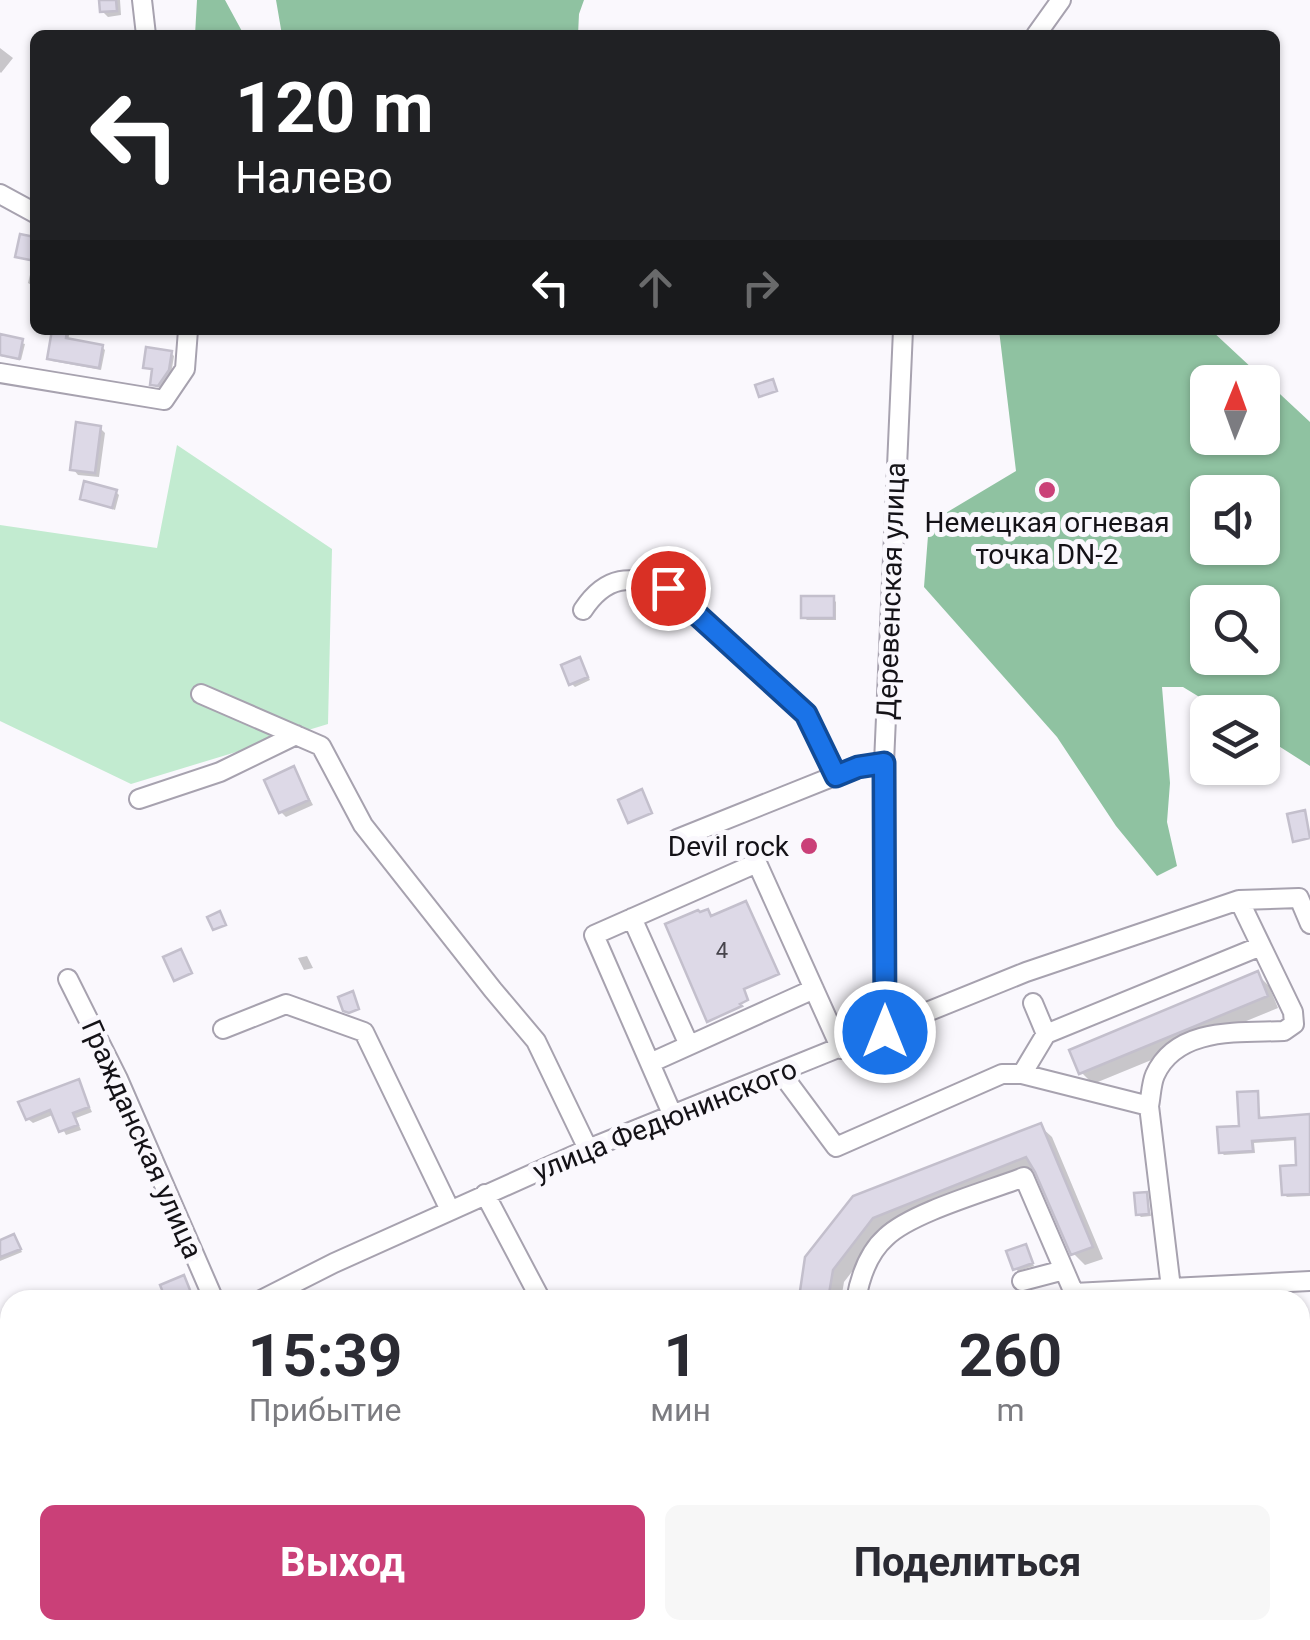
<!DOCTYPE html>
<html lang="ru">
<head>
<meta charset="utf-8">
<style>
	:root { --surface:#fff; --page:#f7f7f7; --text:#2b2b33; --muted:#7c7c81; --accent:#ca4078 }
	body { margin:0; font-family:Roboto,sans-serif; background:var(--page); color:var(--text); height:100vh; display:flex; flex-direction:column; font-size:38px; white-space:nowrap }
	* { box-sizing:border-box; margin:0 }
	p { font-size:32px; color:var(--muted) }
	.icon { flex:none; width:55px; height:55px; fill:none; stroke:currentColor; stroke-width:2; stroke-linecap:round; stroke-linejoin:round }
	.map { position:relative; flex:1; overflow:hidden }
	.drawer { position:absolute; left:0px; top:1290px; width:1310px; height:350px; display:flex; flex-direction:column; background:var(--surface); border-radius:30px 30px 0 0; box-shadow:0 2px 8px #0004 }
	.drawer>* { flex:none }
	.guide { position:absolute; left:30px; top:30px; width:1250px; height:305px; border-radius:15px; box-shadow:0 2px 8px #0004; background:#202124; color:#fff; overflow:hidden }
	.needle { width:65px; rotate:1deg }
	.buttons { position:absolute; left:1190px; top:365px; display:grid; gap:20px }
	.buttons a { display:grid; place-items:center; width:90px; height:90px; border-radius:15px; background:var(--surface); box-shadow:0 2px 8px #0004; font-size:50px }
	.pin { position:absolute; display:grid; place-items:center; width:85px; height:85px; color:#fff; margin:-42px; border:5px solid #fff; border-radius:50%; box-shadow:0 2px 10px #0007 }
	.me { position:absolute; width:110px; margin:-55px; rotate:0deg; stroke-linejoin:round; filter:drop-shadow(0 0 8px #0008) }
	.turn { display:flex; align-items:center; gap:35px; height:210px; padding:0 40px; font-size:45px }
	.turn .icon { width:130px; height:130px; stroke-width:2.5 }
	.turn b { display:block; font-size:70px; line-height:85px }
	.lanes { display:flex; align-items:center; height:95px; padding:0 40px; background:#0003; justify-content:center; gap:50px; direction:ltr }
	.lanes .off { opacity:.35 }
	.eta { display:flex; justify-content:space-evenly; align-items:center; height:170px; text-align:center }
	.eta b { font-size:60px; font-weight:700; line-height:70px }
	.button { display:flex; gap:20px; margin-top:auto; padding:20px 40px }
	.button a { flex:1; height:115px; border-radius:15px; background:var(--accent); color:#fff; font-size:40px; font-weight:700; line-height:115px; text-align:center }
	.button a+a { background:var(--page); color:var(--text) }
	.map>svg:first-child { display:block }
	.education { fill:#f9eed9 }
	.green { fill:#c2ebd0 }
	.forest { fill:#8fc2a1; fill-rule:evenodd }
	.shadow { fill:#0003 }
	.building { fill:#ddd9e7; stroke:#c3bfcc; stroke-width:2.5 }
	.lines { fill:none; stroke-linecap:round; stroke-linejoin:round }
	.minor-casing { stroke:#a7a2af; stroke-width:22 }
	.minor { stroke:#fff; stroke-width:18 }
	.route-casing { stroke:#114b97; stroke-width:25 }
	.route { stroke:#1a73e8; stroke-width:18 }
	.poi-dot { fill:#ca4078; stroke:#faf8fd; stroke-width:4 }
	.labels { text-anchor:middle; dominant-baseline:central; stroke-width:10; stroke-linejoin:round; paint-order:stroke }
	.number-label { font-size:22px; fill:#46444b }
	.poi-label { font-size:28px; fill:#141217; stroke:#faf8fd }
	.street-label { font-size:28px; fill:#141217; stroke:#faf8fd }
</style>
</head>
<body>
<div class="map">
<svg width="1310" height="1640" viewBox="0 0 1310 1640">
	<rect width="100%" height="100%" fill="#faf8fd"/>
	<path class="education" d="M 1300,1519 L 1310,1519 L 1310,1640 L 1295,1640 L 1294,1630 L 1300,1630 Z
		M 804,1630 L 1160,1630 L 1160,1640 L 805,1640 Z"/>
	<path class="green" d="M 177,445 L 332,549 L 328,724 L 131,784 L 0,721 L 0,525 L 157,548 Z"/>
	<path class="forest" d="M 197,0 L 225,0 L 244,35 L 195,35 Z
		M 276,0 L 584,0 L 579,14 L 578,35 L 282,35 Z
		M 999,330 L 1211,330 L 1310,422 L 1310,766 L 1263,736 L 1262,712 L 1224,712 L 1183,687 L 1162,687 L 1170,783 L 1167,822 L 1177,866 L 1157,876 L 1116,826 L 1057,737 L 924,587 L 929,523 L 1016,471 ZM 1262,382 L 1262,438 L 1208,438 L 1208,382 ZM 1262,492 L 1262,548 L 1208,548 L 1208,492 ZM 1262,602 L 1262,658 L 1208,658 L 1208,602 Z
		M 805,1630 C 828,1630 854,1627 876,1630 C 914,1636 956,1640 993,1630 L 1105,1630 L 1091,1640 L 805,1640 Z"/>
	<path class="shadow" d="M 101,0 L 120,0 L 121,15 L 108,17 L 102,11 Z
		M 0,48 L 13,58 L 1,73 L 0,72 Z
		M 35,239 L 35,287 L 28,283 L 33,262 L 18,256 Z
		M 54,330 L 70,330 L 68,341 L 102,347 L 105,350 L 101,370 L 52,361 L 49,358 Z
		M 0,337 L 25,344 L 21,360 L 0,356 Z
		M 171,353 L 174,356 L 171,374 L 162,388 L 156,387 L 153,384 L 154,371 L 146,367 Z
		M 100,428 L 105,433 L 99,477 L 78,475 L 73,469 Z
		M 116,492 L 119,495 L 115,510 L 82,498 Z
		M 833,599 L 836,602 L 836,620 L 807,620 L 804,617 Z
		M 582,663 L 590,680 L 575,687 L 572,684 Z
		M 294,769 L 313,805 L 286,817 L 281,812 Z
		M 307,956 L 313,968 L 304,970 L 298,958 Z
		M 1257,974 L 1269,986 L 1278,1008 L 1093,1084 L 1082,1073 Z
		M 78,1082 L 92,1112 L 76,1118 L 81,1130 L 66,1135 L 55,1114 L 33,1123 L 28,1119 Z
		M 1257,1094 L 1261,1120 L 1310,1117 L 1310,1196 L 1287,1197 L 1284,1194 L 1299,1167 L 1297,1140 L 1254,1143 L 1255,1153 L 1224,1155 L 1221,1152 L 1241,1128 Z
		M 1040,1126 L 1052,1137 L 1103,1259 L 1085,1265 L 1073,1253 L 1036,1169 L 885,1229 L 844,1282 L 841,1300 L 808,1300 L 803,1290 L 855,1198 Z
		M 1146,1194 L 1151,1216 L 1141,1217 L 1138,1214 Z
		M 14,1237 L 22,1252 L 0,1261 L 0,1242 Z
		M 1026,1247 L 1034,1266 L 1018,1271 L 1015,1268 Z
		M 10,1455 L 10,1477 L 1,1458 Z
		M 10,1484 L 10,1496 L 7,1497 L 3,1487 Z
		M 12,1630 L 34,1630 L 36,1634 L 28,1640 L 16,1640 Z
		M 206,1630 L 217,1630 L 220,1640 L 210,1640 Z
		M 374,1630 L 400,1630 L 394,1632 L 397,1640 L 378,1640 Z
		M 621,1630 L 655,1630 L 656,1640 L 621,1640 Z
		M 1231,1630 L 1262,1630 L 1262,1640 L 1231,1640 Z"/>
	<path class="building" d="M 99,0 L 116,0 L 117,11 L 100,12 Z
		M 20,234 L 35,237 L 35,261 L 15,257 Z
		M 52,330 L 67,330 L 66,338 L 103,345 L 99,368 L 47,359 Z
		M 0,334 L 23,339 L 19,359 L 0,355 Z
		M 146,347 L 172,351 L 169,370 L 158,386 L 150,385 L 152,369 L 143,368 Z
		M 773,379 L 777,391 L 759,397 L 755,385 Z
		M 76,422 L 101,426 L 95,473 L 70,470 Z
		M 84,481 L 117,490 L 112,508 L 80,499 Z
		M 801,596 L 834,596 L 834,618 L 801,618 Z
		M 580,657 L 588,677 L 569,685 L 561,665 Z
		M 294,766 L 309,800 L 279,813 L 264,780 Z
		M 642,789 L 652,813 L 628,823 L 618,800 Z
		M 1305,810 L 1310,838 L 1293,842 L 1287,814 Z
		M 746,901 L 779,974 L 744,989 L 748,1000 L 740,1004 L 742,1006 L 707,1022 L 665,924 L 698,910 L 700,912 L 708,909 L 711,916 Z
		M 220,911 L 226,925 L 213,930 L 207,917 Z
		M 181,949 L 192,973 L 174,981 L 163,957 Z
		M 1258,971 L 1268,996 L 1079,1074 L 1069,1050 Z
		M 353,991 L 359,1009 L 349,1013 L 343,1011 L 338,997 Z
		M 79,1079 L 89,1107 L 73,1113 L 78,1125 L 59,1132 L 50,1110 L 26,1120 L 18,1102 Z
		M 1258,1091 L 1259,1118 L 1310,1114 L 1310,1194 L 1282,1195 L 1280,1166 L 1296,1165 L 1295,1138 L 1252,1141 L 1253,1151 L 1219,1153 L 1217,1127 L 1239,1126 L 1237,1092 Z
		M 1041,1123 L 1093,1247 L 1071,1255 L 1035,1172 L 1026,1157 L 873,1218 L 833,1270 L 828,1300 L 806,1300 L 807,1292 L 800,1291 L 805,1257 L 853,1196 Z
		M 1147,1192 L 1149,1214 L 1136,1215 L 1134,1193 Z
		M 14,1234 L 21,1249 L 0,1257 L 0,1240 Z
		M 1026,1244 L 1033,1263 L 1013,1270 L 1006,1251 Z
		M 184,1275 L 194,1300 L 166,1300 L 160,1285 Z"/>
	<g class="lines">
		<defs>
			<path id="minor" d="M 142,0 L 146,35
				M 1036,35 L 1061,0
				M 0,194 L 35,213
				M 0,373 L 164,400 L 185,369 L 188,330
				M 583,610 C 606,575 630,575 668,588 L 806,713 L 836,776
				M 201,694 L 321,746 L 363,825 L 493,990 L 536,1041 L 588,1149
				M 139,799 L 220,772 L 296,735
				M 677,839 L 857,767 L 884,763
				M 632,918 L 689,1045
				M 68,979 L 118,1079 L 214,1300
				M 1033,1003 L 1046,1034
				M 223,1029 L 286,1004 L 364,1032 L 450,1210
				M 885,1032 L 884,763 L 903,330
				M 650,1063 L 814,989
				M 781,1073 L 836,1147 L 1002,1074 L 1022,1074 L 1149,1106 L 1171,1288 L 1310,1281
				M 1022,1074 L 1046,1034 L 1261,946
				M 1149,1106 C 1151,1097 1151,1084 1155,1075 C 1177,1026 1241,1033 1284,1031 L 1294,1024 L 1293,1012 L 1239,900
				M 673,1116 L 594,935 L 757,863 L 841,1049
				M 485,1194 L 541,1300
				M 1022,1281 L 1064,1270
				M 261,1300 L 334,1263 L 588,1149 L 1026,972 L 1239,900 L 1299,898 L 1310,924
				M 856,1300 C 860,1277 868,1253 886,1237 C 912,1212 988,1191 1024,1177 L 1074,1293
				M 1071,1300 L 1074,1293 L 1171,1288
				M 0,1337 L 10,1361
				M 1300,1373 L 1310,1365
				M 0,1432 L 10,1427
				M 1300,1438 L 1310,1437
				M 354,1630 L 358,1640
				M 591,1630 L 592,1640
				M 1278,1630 L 1279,1640
				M 946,1637 L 946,1640
				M 118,1640 L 147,1630"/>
		</defs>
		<use href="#minor" class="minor-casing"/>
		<use href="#minor" class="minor"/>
	</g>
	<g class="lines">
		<defs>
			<path id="route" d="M 668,588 L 806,714 L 836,776 L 858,767 L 884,763 L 885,1032"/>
		</defs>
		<use href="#route" class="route-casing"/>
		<use href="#route" class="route"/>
	</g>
	<g class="poi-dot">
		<circle cx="1047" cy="490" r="10"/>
		<circle cx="809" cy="846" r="10"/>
	</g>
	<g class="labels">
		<g class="number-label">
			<text x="722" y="950">4</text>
		</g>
		<g class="poi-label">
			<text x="1047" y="522">Немецкая огневая<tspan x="1047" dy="32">точка DN-2</tspan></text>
			<text x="789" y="846" text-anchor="end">Devil rock</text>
		</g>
		<g class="street-label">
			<text transform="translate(891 591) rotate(-88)">Деревенская улица</text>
			<text transform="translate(665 1120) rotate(-22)">улица Федюнинского</text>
			<text transform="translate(142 1139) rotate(66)">Гражданская улица</text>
		</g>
	</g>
</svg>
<div class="buttons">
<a><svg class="needle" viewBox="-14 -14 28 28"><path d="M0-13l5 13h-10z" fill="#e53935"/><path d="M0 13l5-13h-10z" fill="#7c7c81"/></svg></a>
<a><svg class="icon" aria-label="sound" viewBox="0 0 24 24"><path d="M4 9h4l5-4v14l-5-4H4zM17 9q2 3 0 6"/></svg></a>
<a><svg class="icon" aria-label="search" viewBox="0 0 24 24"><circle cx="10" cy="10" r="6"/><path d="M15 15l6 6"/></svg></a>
<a><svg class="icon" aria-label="layers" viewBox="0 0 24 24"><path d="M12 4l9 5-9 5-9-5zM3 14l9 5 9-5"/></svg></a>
</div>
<div class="pin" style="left:668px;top:588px;background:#d93025"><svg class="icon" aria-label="arrive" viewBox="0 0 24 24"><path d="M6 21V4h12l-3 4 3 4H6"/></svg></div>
<svg class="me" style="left:885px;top:1032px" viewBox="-20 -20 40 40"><circle r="17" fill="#1a73e8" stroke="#fff" stroke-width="3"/><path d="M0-11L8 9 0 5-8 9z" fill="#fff"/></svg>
<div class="guide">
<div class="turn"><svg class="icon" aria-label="left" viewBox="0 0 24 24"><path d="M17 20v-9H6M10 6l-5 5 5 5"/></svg><div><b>120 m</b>Налево</div></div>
<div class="lanes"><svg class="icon" aria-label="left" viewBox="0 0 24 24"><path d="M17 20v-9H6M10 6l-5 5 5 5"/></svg><svg class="icon off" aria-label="ahead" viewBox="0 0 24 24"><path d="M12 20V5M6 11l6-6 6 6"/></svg><svg class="icon off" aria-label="right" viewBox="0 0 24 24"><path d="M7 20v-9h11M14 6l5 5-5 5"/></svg></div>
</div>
<section class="drawer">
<div class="eta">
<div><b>15:39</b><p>Прибытие</p></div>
<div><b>1</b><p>мин</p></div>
<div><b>260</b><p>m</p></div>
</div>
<div class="button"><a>Выход</a><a>Поделиться</a></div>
</section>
</div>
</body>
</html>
